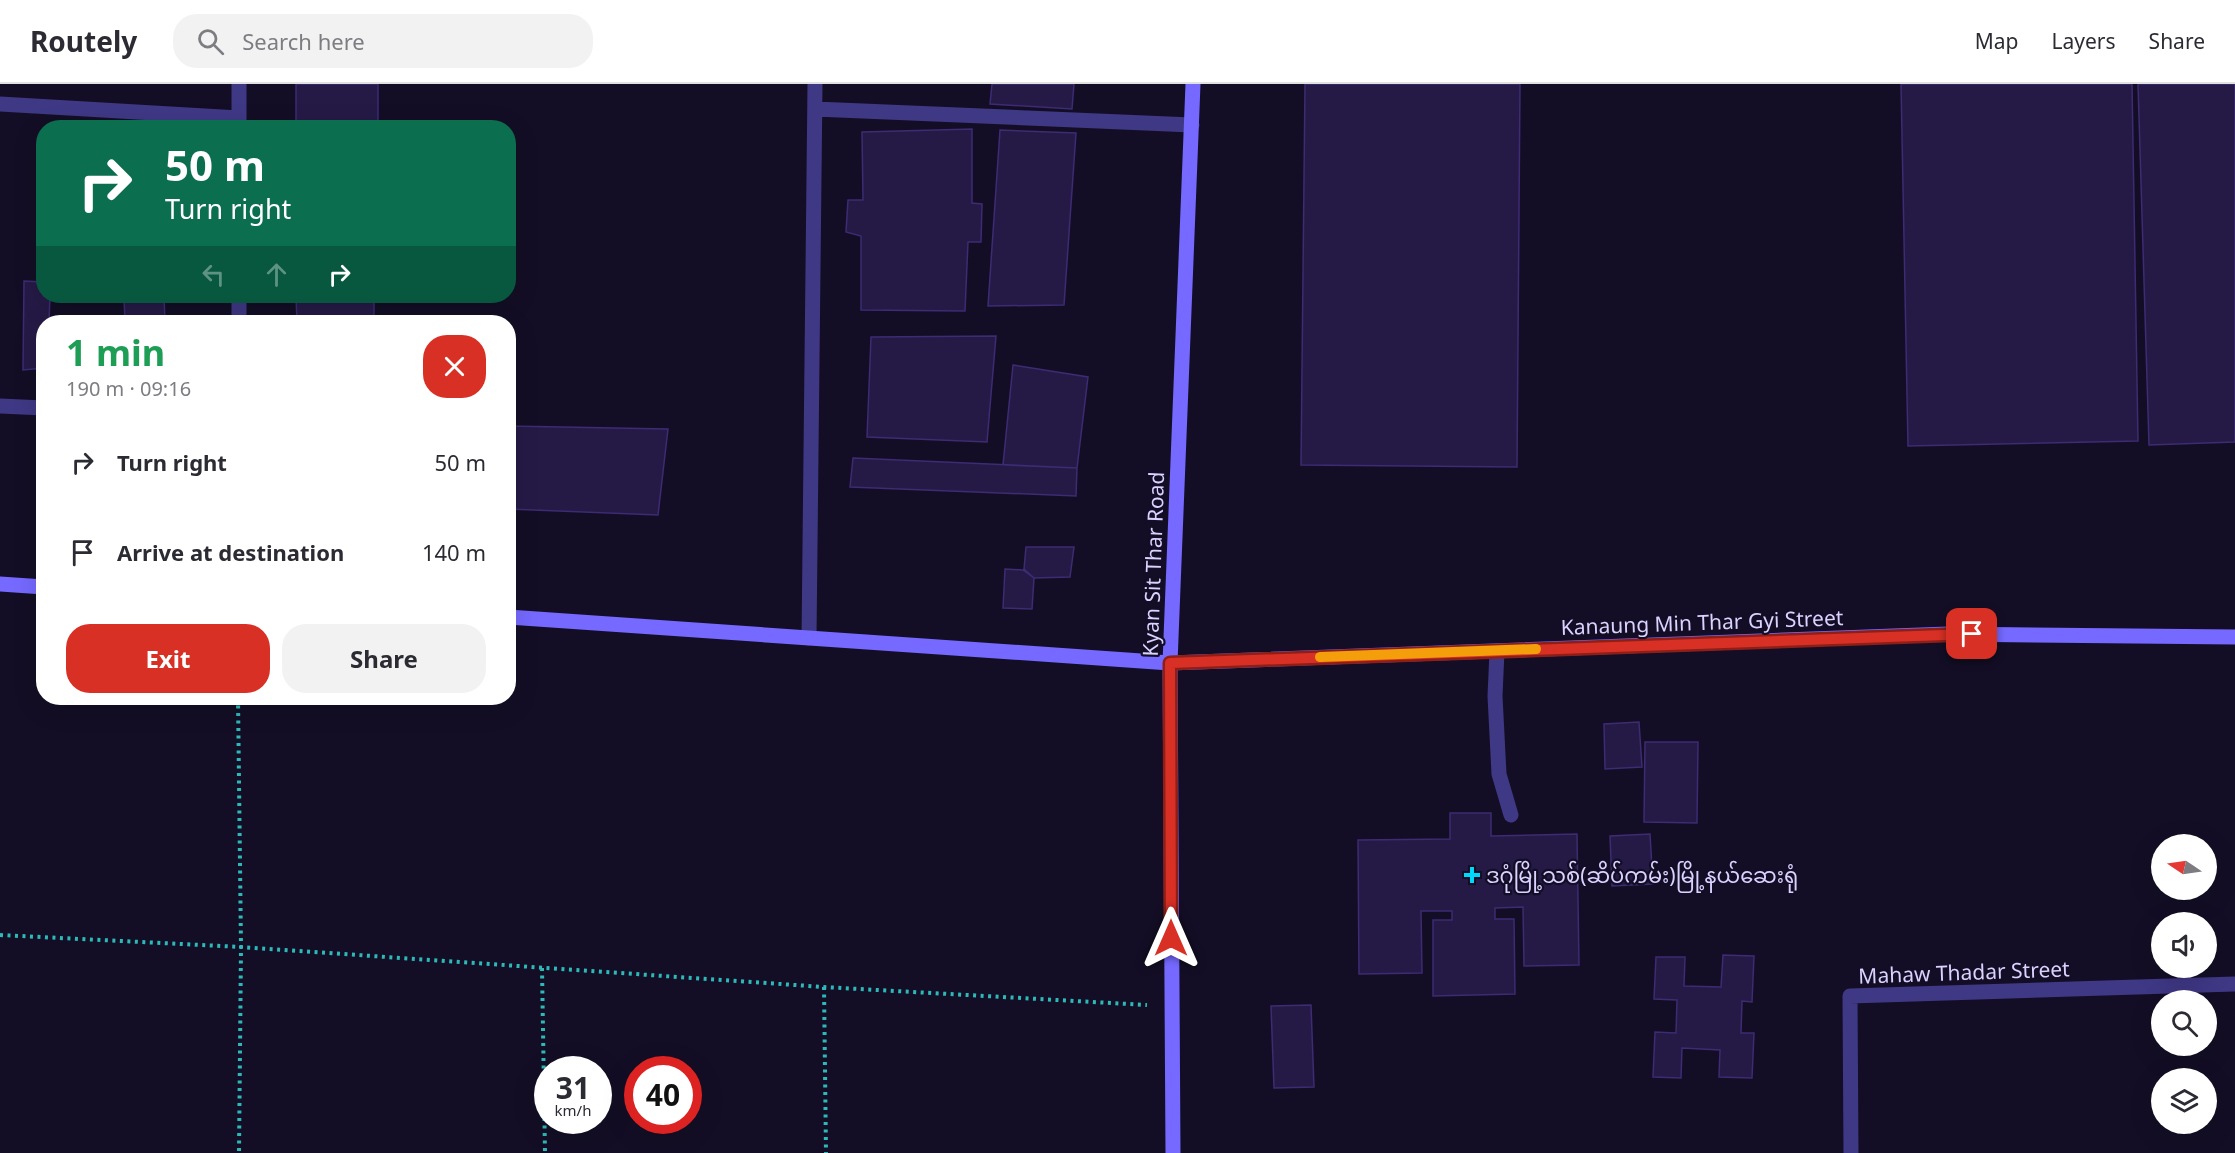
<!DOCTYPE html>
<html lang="en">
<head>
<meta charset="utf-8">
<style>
	:root { --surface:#fff; --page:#f2f2f3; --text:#2b2b33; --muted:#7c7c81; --line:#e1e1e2; --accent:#d93025 }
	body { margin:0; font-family:"Noto Sans","Noto Sans Myanmar",sans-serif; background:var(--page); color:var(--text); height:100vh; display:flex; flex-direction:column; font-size:22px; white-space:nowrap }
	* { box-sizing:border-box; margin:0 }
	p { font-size:20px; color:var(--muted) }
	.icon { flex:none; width:33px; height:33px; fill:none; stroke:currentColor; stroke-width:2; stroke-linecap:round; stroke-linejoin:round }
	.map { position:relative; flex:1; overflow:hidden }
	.panel { position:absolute; left:36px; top:231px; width:480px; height:390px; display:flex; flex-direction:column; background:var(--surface); border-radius:24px; box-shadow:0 6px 24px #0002 }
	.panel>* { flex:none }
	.hud { position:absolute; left:36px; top:36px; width:480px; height:183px; border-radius:24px; box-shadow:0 6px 24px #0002; background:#0b6e4f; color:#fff; overflow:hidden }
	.needle { width:39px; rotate:283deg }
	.tools { position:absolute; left:2151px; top:750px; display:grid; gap:12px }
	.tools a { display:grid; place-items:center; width:66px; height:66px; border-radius:50%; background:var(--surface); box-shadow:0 6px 24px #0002; font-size:30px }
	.speed { position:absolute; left:534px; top:972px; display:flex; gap:12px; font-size:30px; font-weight:700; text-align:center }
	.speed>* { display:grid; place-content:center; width:78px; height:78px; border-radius:50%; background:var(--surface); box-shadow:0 6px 24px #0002; line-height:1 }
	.speed small { font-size:15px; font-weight:400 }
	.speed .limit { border:9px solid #d22; background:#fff; color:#111 }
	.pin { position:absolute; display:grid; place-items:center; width:51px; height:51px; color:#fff; margin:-26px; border-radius:12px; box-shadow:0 3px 9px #0006 }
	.me { position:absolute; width:66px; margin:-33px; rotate:0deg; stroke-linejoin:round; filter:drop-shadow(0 0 4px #0008) }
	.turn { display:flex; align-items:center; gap:21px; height:126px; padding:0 30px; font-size:27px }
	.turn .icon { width:78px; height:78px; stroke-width:2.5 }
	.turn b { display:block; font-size:42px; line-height:51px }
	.lanes { display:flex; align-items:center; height:57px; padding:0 30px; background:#0003; justify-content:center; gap:30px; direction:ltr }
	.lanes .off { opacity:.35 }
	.round { display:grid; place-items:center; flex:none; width:63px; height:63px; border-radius:24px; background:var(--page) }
	.summary { display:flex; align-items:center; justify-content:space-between; height:102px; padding:0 30px }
	h1 { font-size:36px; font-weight:700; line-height:45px; color:#1e9e55 }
	.button { display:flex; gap:12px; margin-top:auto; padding:12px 30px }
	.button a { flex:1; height:69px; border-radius:24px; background:var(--accent); color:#fff; font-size:24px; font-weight:700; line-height:69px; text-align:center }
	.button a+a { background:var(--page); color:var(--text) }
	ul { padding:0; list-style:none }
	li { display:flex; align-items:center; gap:18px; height:90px; padding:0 30px }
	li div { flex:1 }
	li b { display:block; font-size:22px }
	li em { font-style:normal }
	header { display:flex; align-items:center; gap:36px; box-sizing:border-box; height:84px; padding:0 30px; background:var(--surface); border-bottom:2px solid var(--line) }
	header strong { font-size:28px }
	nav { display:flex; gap:33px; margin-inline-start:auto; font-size:21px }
	.search { width:420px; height:54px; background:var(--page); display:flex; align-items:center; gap:15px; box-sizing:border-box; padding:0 21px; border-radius:24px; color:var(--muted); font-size:22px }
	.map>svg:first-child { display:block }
	.building { fill:#251a46; stroke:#3d2b73; stroke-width:1.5 }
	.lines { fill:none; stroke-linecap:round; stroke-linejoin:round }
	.path { stroke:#2cb9b7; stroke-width:4; stroke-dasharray:3 4.5; stroke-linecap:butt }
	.lane { stroke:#3f3885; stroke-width:15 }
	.street { stroke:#3f3885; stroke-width:15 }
	.secondary { stroke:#7569ff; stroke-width:15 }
	.route-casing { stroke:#8d1f18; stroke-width:15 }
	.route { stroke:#d93025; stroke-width:10 }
	.slow { stroke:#f59e0b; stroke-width:10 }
	.poi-dot { fill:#00d7fd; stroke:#130e25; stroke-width:2 }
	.labels { text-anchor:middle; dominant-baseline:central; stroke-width:4.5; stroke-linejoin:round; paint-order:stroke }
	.street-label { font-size:21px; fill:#dad2ff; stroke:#130e25 }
	.poi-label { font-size:21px; fill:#dad2ff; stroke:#130e25; text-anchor:start }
</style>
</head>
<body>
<header>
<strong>Routely</strong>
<div class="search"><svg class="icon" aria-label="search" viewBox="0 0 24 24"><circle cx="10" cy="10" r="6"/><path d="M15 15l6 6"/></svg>Search here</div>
<nav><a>Map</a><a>Layers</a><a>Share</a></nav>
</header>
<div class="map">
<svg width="2235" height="1069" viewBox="0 0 2235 1069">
	<rect width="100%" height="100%" fill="#130e25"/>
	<path class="building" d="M 296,0 L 378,0 L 378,44 L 296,44 Z
		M 992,0 L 1074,0 L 1072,25 L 990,20 Z
		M 1305,0 L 1520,0 L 1517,383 L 1301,381 Z
		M 1901,0 L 2132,0 L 2138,357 L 1908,362 Z
		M 2138,0 L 2235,0 L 2235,358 L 2149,361 Z
		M 972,45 L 972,119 L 982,120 L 981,158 L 968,158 L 965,227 L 861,226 L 861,152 L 846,148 L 848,116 L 863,116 L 862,48 Z
		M 1000,46 L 1076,49 L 1064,221 L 988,222 Z
		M 24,197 L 44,198 L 44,212 L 50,212 L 49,238 L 44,238 L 44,284 L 23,286 Z
		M 124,212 L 164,212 L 165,238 L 125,238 Z
		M 296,212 L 374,212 L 374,238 L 297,238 Z
		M 996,252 L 987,358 L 867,353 L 871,253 Z
		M 1013,281 L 1088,293 L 1077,384 L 1003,381 Z
		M 508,342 L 668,345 L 658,431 L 508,425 Z
		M 853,374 L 1077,384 L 1076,412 L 850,403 Z
		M 1026,463 L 1074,463 L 1070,493 L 1034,494 L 1024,485 Z
		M 1005,485 L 1023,486 L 1034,494 L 1032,525 L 1003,524 Z
		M 1639,638 L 1642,683 L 1605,685 L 1604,640 Z
		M 1645,658 L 1698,658 L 1697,739 L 1644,738 Z
		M 1450,729 L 1491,729 L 1491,752 L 1577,750 L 1579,881 L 1524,882 L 1523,823 L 1495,824 L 1495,835 L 1514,835 L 1515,910 L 1433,912 L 1433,836 L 1452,836 L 1452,827 L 1421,827 L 1422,889 L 1359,890 L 1358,756 L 1450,755 Z
		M 1650,750 L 1653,800 L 1612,802 L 1610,752 Z
		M 1723,871 L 1754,872 L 1752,918 L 1742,917 L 1741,949 L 1754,949 L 1752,994 L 1719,993 L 1720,966 L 1682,964 L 1681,994 L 1653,993 L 1655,948 L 1676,949 L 1677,916 L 1654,915 L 1656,873 L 1685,873 L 1684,902 L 1721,903 Z
		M 1311,921 L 1314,1003 L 1274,1004 L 1271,922 Z"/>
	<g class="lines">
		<path class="path" d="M 238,614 L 241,863 L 239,1069
			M 0,851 L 241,863 L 824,903 L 1147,921
			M 542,884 L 545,1069
			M 824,903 L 826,1069"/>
		<path class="lane" d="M 1497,567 L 1495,612 L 1499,690 L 1511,731"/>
		<path class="street" d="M 239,0 L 239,44
			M 0,20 L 239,34
			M 815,25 L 1192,41
			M 239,238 L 239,212
			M 0,322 L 44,324
			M 809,554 L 815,0
			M 1851,1069 L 1850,912 L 2235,900"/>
		<path class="secondary" d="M 0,500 L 44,503
			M 508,533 L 1170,579 L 1948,550 L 2235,553
			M 1173,1069 L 1170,579 L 1193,0"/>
	</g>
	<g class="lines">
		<defs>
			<path id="route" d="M 1171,854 L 1170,579 L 1972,550"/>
		</defs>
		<use href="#route" class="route-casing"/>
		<use href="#route" class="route"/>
		<path class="slow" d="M 1320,573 L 1536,565"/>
	</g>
	<path class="poi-dot" d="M1469 782h6v6h6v6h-6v6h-6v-6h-6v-6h6z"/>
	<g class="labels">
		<g class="street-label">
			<text transform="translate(1153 480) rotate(-88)">Kyan Sit Thar Road</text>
			<text transform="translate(1702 538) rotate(-2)">Kanaung Min Thar Gyi Street</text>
			<text transform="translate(1964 888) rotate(-2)">Mahaw Thadar Street</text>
		</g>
		<g class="poi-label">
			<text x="1486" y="791">ဒဂုံမြို့သစ်(ဆိပ်ကမ်း)မြို့နယ်ဆေးရုံ</text>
		</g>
	</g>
</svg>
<div class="tools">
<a><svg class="needle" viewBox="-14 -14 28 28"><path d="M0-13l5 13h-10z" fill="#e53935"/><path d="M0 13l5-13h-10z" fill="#7c7c81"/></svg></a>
<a><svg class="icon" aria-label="sound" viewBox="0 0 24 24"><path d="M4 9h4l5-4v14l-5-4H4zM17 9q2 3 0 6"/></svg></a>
<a><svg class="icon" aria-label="search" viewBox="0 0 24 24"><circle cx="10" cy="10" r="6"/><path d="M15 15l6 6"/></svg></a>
<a><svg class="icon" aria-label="layers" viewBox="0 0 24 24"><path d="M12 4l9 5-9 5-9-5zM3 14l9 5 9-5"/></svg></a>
</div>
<div class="speed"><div>31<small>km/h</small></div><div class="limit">40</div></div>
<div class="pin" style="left:1972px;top:550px;background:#d93025"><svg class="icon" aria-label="arrive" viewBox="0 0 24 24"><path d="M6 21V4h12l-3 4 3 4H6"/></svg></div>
<svg class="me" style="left:1171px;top:854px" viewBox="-20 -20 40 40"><path d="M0-17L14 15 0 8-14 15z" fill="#d93025" stroke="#fff" stroke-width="4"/></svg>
<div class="hud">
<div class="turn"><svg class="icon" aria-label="right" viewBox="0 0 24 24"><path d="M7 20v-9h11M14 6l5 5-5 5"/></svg><div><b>50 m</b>Turn right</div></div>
<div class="lanes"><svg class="icon off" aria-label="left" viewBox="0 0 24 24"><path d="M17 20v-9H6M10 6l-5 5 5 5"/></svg><svg class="icon off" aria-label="ahead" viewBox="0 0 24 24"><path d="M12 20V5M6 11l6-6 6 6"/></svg><svg class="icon" aria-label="right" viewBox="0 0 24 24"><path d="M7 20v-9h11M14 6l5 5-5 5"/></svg></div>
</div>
<section class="panel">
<div class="summary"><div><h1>1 min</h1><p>190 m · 09:16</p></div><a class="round" style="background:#d93025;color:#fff"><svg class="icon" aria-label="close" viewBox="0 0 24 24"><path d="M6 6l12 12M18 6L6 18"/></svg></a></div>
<ul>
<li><svg class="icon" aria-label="right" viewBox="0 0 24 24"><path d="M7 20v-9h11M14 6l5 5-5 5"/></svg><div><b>Turn right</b></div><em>50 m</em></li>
<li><svg class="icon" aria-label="arrive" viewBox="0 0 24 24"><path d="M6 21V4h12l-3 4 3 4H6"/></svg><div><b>Arrive at destination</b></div><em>140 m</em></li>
</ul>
<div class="button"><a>Exit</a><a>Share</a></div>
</section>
</div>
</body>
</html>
